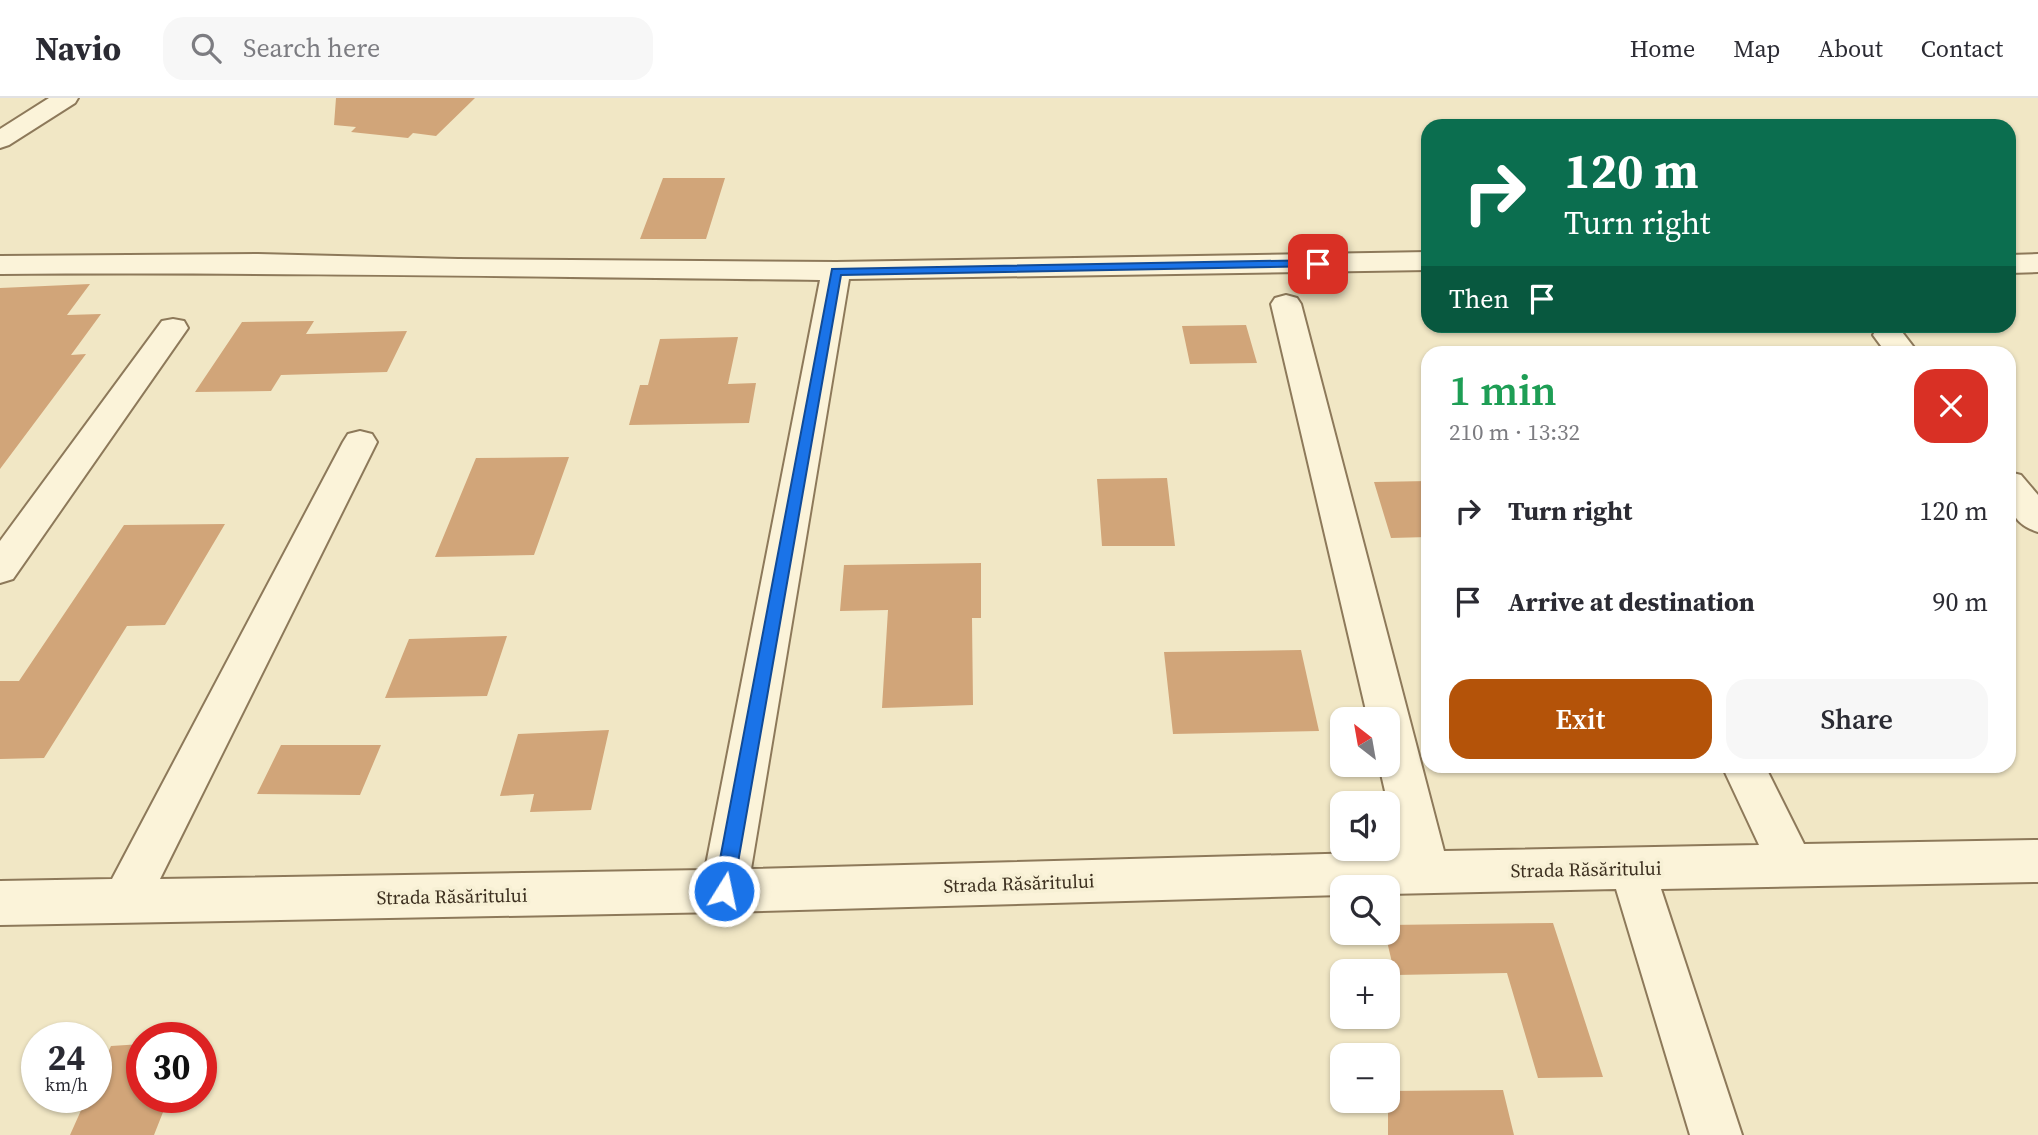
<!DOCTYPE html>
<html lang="en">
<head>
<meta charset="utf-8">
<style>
	:root { --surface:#fff; --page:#f7f7f7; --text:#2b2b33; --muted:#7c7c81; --line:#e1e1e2; --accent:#b45309 }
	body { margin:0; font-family:"Source Serif 4",serif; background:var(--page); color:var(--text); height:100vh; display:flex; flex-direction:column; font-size:26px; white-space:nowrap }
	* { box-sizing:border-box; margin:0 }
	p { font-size:23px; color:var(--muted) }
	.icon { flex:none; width:38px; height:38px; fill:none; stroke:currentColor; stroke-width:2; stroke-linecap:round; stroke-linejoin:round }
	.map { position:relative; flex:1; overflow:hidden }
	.sheet { position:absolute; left:1421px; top:248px; width:595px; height:427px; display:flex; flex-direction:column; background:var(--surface); border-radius:21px; box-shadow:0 2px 5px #0004 }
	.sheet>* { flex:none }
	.guide { position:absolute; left:1421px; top:21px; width:595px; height:214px; border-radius:21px; box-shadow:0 2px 5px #0004; background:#0b6e4f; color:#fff; overflow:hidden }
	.needle { width:46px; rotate:329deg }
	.controls { position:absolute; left:1330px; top:609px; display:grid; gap:14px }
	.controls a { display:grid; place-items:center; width:70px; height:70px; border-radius:14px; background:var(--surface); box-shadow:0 2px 5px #0004; font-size:35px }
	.speed { position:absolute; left:21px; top:924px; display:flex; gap:14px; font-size:35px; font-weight:700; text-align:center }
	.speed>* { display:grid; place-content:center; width:91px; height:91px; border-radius:50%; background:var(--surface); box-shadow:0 2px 5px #0004; line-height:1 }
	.speed small { font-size:18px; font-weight:400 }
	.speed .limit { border:10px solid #d22; background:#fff; color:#111 }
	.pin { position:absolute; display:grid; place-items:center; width:60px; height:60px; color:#fff; margin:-30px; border-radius:14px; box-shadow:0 4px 10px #0006 }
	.me { position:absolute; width:77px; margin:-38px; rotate:10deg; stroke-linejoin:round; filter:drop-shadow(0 0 5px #0008) }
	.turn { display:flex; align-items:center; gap:24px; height:147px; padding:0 28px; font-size:32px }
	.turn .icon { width:91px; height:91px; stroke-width:2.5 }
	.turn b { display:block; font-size:49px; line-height:60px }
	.then { display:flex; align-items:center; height:66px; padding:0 28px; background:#0003; gap:14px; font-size:26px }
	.round { display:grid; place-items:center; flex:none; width:74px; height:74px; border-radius:21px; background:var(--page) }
	.head { display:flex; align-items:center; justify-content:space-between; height:119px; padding:0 28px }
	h1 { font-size:42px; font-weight:600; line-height:52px; color:#1e9e55 }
	.cta { display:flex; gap:14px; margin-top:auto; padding:14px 28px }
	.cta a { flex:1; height:80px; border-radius:21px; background:var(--accent); color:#fff; font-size:28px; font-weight:600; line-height:80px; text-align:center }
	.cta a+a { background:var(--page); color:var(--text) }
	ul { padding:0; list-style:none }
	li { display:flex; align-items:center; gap:21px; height:91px; padding:0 28px }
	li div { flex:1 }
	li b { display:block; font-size:26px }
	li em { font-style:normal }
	header { display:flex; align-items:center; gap:42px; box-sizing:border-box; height:98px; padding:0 35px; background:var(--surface); border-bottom:2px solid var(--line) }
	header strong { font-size:33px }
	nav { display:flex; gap:38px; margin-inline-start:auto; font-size:24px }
	.search { width:490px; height:63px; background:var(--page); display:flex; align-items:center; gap:18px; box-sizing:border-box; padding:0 24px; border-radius:21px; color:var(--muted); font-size:26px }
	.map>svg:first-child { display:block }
	.building { fill:#d1a579 }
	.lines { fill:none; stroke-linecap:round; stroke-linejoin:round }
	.street-casing { stroke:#8d795a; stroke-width:4 }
	.street { fill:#fbf3d9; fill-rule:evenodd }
	.route { fill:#1a73e8; stroke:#114b97; stroke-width:2 }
	.labels { text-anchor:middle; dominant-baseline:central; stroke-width:7; stroke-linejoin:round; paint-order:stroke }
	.street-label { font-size:19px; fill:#3c2f1f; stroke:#f7f0d5 }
</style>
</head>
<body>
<header>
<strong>Navio</strong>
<div class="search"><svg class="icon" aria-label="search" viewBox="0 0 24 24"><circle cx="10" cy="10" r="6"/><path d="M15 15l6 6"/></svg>Search here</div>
<nav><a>Home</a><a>Map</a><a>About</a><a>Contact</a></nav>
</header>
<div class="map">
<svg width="2038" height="1037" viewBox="0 0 2038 1037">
	<rect width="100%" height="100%" fill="#f1e7c5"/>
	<path class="building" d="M 336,0 L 475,0 L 436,38 L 413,35 L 408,40 L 351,34 L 356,29 L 334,27 Z
		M 663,80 L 725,80 L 706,141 L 640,141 Z
		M 90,186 L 67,217 L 101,216 L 71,257 L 86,256 L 0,371 L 0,190 Z
		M 314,223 L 306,236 L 407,233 L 387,274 L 281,277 L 271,293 L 195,294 L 242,224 Z
		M 1246,227 L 1257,265 L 1190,266 L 1182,228 Z
		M 738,239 L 728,286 L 756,285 L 749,325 L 629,327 L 640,287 L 648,287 L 660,241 Z
		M 569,359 L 534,457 L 435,459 L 476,360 Z
		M 1167,380 L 1175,448 L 1102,448 L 1097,381 Z
		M 1428,383 L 1428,439 L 1391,440 L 1374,384 Z
		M 225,426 L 165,527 L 127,528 L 44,660 L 0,661 L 0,583 L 19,583 L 124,427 Z
		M 981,465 L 981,520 L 972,520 L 973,607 L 882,610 L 888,512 L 840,513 L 844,467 Z
		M 507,538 L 487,598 L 385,600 L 409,541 Z
		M 1301,552 L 1319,633 L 1173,636 L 1164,554 Z
		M 609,632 L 591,712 L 530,714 L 534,696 L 500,698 L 518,636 Z
		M 281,647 L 381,647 L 360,697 L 257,696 Z
		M 1553,825 L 1603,979 L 1538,980 L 1507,875 L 1395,877 L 1385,835 L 1388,835 L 1388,827 Z
		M 142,946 L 142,999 L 169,999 L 154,1037 L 70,1037 L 87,999 L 96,999 L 96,980 L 111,948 Z
		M 1503,992 L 1514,1037 L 1388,1037 L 1388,993 Z"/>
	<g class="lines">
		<defs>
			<path id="street" d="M 49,0 L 78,0 L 75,5 L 9,47 L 0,50 L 0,31 Z
				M 1428,154 L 1428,172 L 849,181 L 751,771 L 1399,754 L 1379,667 L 1388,667 L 1388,621 L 1368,621 L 1271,206 L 1275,200 L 1286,197 L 1297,200 L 1301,206 L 1444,753 L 1759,747 L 1722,668 L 1765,668 L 1804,746 L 2038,742 L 2038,784 L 1661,791 L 1742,1037 L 1690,1037 L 1616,791 L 1388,796 L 1388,789 L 1342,789 L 1342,797 L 724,814 L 0,827 L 0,783 L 112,781 L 343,344 L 348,336 L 360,333 L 372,336 L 377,344 L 160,781 L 705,772 L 820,182 C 546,179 273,174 0,176 L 0,158 L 258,156 L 458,161 L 836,164 Z
				M 2038,156 L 2038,174 L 2009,175 L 2009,157 Z
				M 173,221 L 184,223 L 188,230 L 13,481 L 0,485 L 0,443 L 162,223 Z
				M 1888,228 L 1899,230 L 1919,256 L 1887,256 L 1873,237 L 1877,230 Z
				M 2009,374 L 2021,377 L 2038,397 L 2038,434 C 2006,424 2009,402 2009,374 Z"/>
		</defs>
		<use href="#street" class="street-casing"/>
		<use href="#street" class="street"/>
	</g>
	<path class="route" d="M 1318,162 L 1324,166 L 1322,168 L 841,177 L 733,793 L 731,800 L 724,802 L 717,800 L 714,793 L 832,171 Z"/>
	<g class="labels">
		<g class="street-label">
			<text transform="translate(1586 771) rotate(-1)">Strada Răsăritului</text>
			<text transform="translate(1019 785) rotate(-2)">Strada Răsăritului</text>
			<text transform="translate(452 798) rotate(-1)">Strada Răsăritului</text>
		</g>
	</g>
</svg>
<div class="controls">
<a><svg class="needle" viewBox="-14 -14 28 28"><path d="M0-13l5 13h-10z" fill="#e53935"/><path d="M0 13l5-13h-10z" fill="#7c7c81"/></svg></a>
<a><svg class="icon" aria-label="sound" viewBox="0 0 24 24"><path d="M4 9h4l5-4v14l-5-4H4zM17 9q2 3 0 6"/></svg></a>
<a><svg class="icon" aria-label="search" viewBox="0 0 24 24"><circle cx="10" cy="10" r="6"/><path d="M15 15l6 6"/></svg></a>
<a>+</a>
<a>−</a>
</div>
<div class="speed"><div>24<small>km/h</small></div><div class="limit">30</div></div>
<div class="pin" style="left:1318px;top:166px;background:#d93025"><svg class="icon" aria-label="arrive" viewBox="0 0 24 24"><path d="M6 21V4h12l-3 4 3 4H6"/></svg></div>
<svg class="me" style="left:724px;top:793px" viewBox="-20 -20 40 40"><circle r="17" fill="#1a73e8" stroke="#fff" stroke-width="3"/><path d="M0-11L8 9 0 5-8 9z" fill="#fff"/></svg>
<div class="guide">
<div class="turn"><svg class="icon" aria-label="right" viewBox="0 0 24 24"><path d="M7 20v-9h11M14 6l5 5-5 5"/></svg><div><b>120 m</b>Turn right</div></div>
<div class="then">Then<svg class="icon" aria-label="arrive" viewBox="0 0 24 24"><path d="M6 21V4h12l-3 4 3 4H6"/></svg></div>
</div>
<section class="sheet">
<div class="head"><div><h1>1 min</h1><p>210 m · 13:32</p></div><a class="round" style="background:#d93025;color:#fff"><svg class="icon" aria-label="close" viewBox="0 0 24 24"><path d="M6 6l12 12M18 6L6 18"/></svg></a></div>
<ul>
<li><svg class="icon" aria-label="right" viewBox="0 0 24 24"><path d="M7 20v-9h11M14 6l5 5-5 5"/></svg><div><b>Turn right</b></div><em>120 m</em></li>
<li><svg class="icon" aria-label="arrive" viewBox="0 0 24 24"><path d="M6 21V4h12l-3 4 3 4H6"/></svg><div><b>Arrive at destination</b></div><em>90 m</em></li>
</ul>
<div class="cta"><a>Exit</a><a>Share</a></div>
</section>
</div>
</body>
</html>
